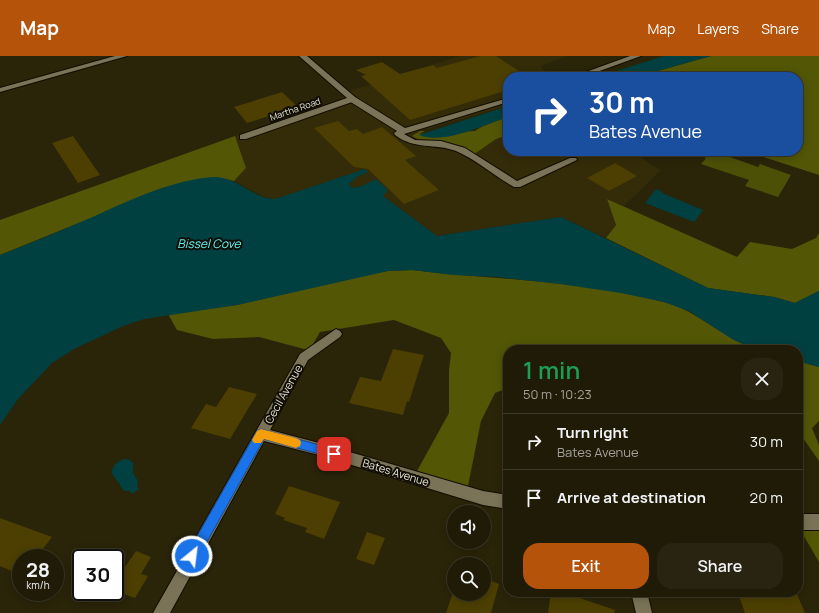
<!DOCTYPE html>
<html lang="en">
<head>
<meta charset="utf-8">
<style>
	:root { --surface:#201b07; --page:#282411; --text:#f1f3f6; --muted:#a2a19b; --line:#3d3928; --accent:#b45309 }
	body { margin:0; font-family:Manrope,sans-serif; background:var(--page); color:var(--text); height:100vh; display:flex; flex-direction:column; font-size:15px; white-space:nowrap }
	* { box-sizing:border-box; margin:0 }
	p { font-size:13px; color:var(--muted) }
	.icon { flex:none; width:22px; height:22px; fill:none; stroke:currentColor; stroke-width:2; stroke-linecap:round; stroke-linejoin:round }
	.map { position:relative; flex:1; overflow:hidden }
	.panel { position:absolute; left:503px; top:289px; width:300px; height:252px; display:flex; flex-direction:column; background:var(--surface); border-radius:16px; box-shadow:0 2px 10px #0003,0 0 0 1px var(--line) }
	.panel>* { flex:none }
	.top-card { position:absolute; left:503px; top:16px; width:300px; height:84px; border-radius:16px; box-shadow:0 2px 10px #0003,0 0 0 1px var(--line); background:#1a4fa0; color:#fff; overflow:hidden }
	.tools { position:absolute; left:447px; top:449px; display:grid; gap:8px }
	.tools a { display:grid; place-items:center; width:44px; height:44px; border-radius:50%; background:var(--surface); box-shadow:0 2px 10px #0003,0 0 0 1px var(--line); font-size:20px }
	.speed { position:absolute; left:12px; top:493px; display:flex; gap:8px; font-size:20px; font-weight:700; text-align:center }
	.speed>* { display:grid; place-content:center; width:52px; height:52px; border-radius:50%; background:var(--surface); box-shadow:0 2px 10px #0003,0 0 0 1px var(--line); line-height:1 }
	.speed small { font-size:10px; font-weight:400 }
	.speed .limit { border:2px solid #111; border-radius:6px; background:#fff; color:#111 }
	.pin { position:absolute; display:grid; place-items:center; width:34px; height:34px; color:#fff; margin:-17px; border-radius:8px; box-shadow:0 2px 6px #0006 }
	.me { position:absolute; width:44px; margin:-22px; rotate:29deg; stroke-linejoin:round; filter:drop-shadow(0 0 3px #0008) }
	.turn { display:flex; align-items:center; gap:14px; height:84px; padding:0 20px; font-size:18px }
	.turn .icon { width:52px; height:52px; stroke-width:2.5 }
	.turn b { display:block; font-size:28px; line-height:34px }
	.round { display:grid; place-items:center; flex:none; width:42px; height:42px; border-radius:16px; background:var(--page) }
	.overview { display:flex; align-items:center; justify-content:space-between; height:68px; padding:0 20px }
	h1 { font-size:24px; font-weight:600; line-height:30px; color:#1e9e55 }
	.primary-button { display:flex; gap:8px; margin-top:auto; padding:8px 20px }
	.primary-button a { flex:1; height:46px; border-radius:16px; background:var(--accent); color:#fff; font-size:16px; font-weight:600; line-height:46px; text-align:center }
	.primary-button a+a { background:var(--page); color:var(--text) }
	ul { padding:0; list-style:none }
	li { display:flex; align-items:center; gap:12px; height:56px; padding:0 20px; border-top:1px solid var(--line) }
	li div { flex:1 }
	li b { display:block; font-size:15px }
	li em { font-style:normal }
	header { display:flex; align-items:center; gap:24px; box-sizing:border-box; height:56px; padding:0 20px; background:var(--accent); color:#fff }
	header strong { font-size:19px }
	nav { display:flex; gap:22px; margin-inline-start:auto; font-size:14px }
	.map>svg:first-child { display:block }
	.built { fill:#342b08 }
	.green { fill:#4c5007 }
	.forest { fill:#525605 }
	.water { fill:#014041 }
	.building { fill:#4c3f01 }
	.lines { fill:none; stroke-linecap:round; stroke-linejoin:round }
	.lane-casing { stroke:#130c00; stroke-width:2 }
	.street-casing { stroke:#130c00; stroke-width:2 }
	.lane { fill:#7a7357; fill-rule:evenodd }
	.street { fill:#7a7357; fill-rule:evenodd }
	.route { fill:#1a73e8; stroke:#114b97 }
	.slow { fill:#f59e0b }
	.labels { text-anchor:middle; dominant-baseline:central; stroke-width:4; stroke-linejoin:round; paint-order:stroke }
	.far-street-label { font-size:9px; fill:#e3dfd0; stroke:#100d04 }
	.street-label { font-size:11px; fill:#e3dfd0; stroke:#100d04 }
	.water-label { font-size:12px; font-style:italic; fill:#5ff3f6; stroke:#100d04 }
</style>
</head>
<body>
<header>
<strong>Map</strong>
<nav><a>Map</a><a>Layers</a><a>Share</a></nav>
</header>
<div class="map">
<svg width="819" height="557" viewBox="0 0 819 557">
	<rect width="100%" height="100%" fill="#2a2409"/>
	<path class="built" d="M 460,0 L 568,0 L 543,9 L 541,12 L 555,21 L 508,21 L 508,41 L 506,42 L 502,51 L 499,52 L 420,75 L 413,80 L 473,99 L 496,83 L 508,79 L 508,95 L 633,95 L 651,109 L 661,114 L 624,150 L 607,143 L 616,169 L 606,182 L 561,161 L 437,180 L 383,140 L 362,130 L 352,132 L 349,128 L 357,121 L 367,116 L 365,113 L 275,143 L 262,140 L 234,125 L 246,112 L 235,80 L 326,50 L 347,39 L 353,34 Z"/>
	<path class="green" d="M 700,95 L 713,95 L 758,111 L 760,108 L 791,119 L 778,141 L 745,130 L 749,124 L 701,108 L 706,102 L 698,98 Z"/>
	<path class="forest" d="M 711,0 L 819,0 L 819,119 L 745,95 L 798,95 L 798,21 L 636,21 Z
		M 508,61 L 508,79 L 496,83 L 473,99 L 426,87 L 412,80 L 420,75 L 425,75 L 419,78 L 475,75 L 486,68 Z
		M 235,80 L 246,112 L 234,125 L 215,121 L 160,134 L 0,199 L 0,164 Z
		M 607,143 L 737,201 L 750,186 L 792,193 L 816,182 L 819,177 L 819,235 L 795,247 L 774,241 L 708,232 L 606,182 L 616,169 Z
		M 412,214 C 495,224 581,224 664,246 C 698,255 723,282 757,294 L 508,294 L 508,332 L 495,337 L 481,365 L 467,435 L 421,421 L 417,415 L 449,357 L 449,314 L 451,297 L 441,282 L 394,264 L 320,276 L 310,293 L 304,293 L 259,281 L 213,283 L 177,274 L 168,258 L 237,249 L 364,219 L 388,215 Z
		M 798,305 L 819,311 L 819,365 L 812,372 L 819,389 L 819,405 L 798,375 Z
		M 819,467 L 819,506 L 798,470 Z"/>
	<path class="water" d="M 664,0 L 711,0 L 636,21 L 602,21 L 619,14 Z
		M 508,50 L 508,61 C 484,69 443,89 419,79 Z
		M 365,113 L 368,116 L 357,121 L 349,128 L 352,132 L 362,130 L 376,123 L 388,134 L 383,140 L 437,180 L 561,161 L 708,232 L 774,241 L 795,247 L 819,235 L 819,311 L 798,305 L 798,294 L 756,294 L 732,283 L 689,255 L 664,246 L 621,237 L 560,228 L 497,221 L 453,219 L 412,214 L 388,215 L 237,249 L 144,263 L 123,270 L 74,293 L 52,307 L 18,343 L 0,369 L 0,199 C 32,187 64,173 95,160 C 132,143 173,124 213,121 C 237,120 253,143 275,143 Z
		M 656,133 L 662,136 L 662,137 L 703,154 L 694,166 L 645,147 Z
		M 123,403 L 130,404 L 133,407 L 133,417 L 138,425 L 137,431 L 139,433 L 132,438 L 130,435 L 124,435 L 111,416 L 115,408 Z"/>
	<path class="building" d="M 480,0 L 496,0 L 528,21 L 508,21 L 508,34 L 410,64 L 361,20 L 366,19 L 356,14 L 382,6 L 400,18 L 433,9 L 437,12 Z
		M 282,36 L 298,51 L 247,67 L 234,51 Z
		M 338,65 L 349,75 L 357,73 L 363,78 L 382,71 L 416,100 L 405,104 L 439,134 L 404,148 L 368,113 L 354,111 L 314,72 Z
		M 73,80 L 100,119 L 78,127 L 52,87 Z
		M 615,107 L 637,120 L 609,135 L 587,122 Z
		M 393,293 L 424,299 L 409,346 L 407,345 L 403,359 L 349,347 L 360,321 L 381,325 Z
		M 229,331 L 257,338 L 230,383 L 191,372 L 206,348 L 216,351 Z
		M 289,430 L 340,446 L 324,483 L 305,476 L 307,472 L 283,464 L 285,462 L 275,458 Z
		M 0,462 L 52,481 L 36,502 L 21,502 L 21,519 L 0,510 Z
		M 367,476 L 385,482 L 374,509 L 356,503 Z
		M 136,495 L 151,501 L 141,518 L 148,520 L 135,542 L 115,535 L 115,525 Z
		M 484,522 L 499,528 L 491,557 L 446,557 L 454,533 L 454,538 L 484,538 Z
		M 551,536 L 562,536 L 615,554 L 614,557 L 548,557 Z
		M 747,536 L 796,536 L 805,557 L 745,557 L 739,540 L 749,540 Z"/>
	<g class="lines">
		<defs>
			<path id="lane" d="M 630,0 L 641,0 L 583,21 L 572,21 Z
				M 349,41 L 355,41 L 405,72 L 508,42 L 508,46 L 404,78 L 415,84 L 441,85 L 465,92 L 517,125 L 570,102 L 576,102 L 577,104 L 520,131 L 514,131 C 494,120 477,104 456,95 C 435,87 414,94 395,79 L 394,77 L 397,75 L 349,45 Z"/>
			<path id="street" d="M 115,0 L 127,0 L 0,36 L 0,32 Z
				M 299,0 L 307,0 L 355,41 L 355,45 L 246,83 L 240,83 L 240,79 L 347,42 Z
				M 336,273 L 340,275 L 342,278 L 340,281 L 308,304 L 270,374 L 319,387 L 483,435 L 508,439 L 508,453 L 483,449 L 319,399 L 264,385 L 170,557 L 153,557 L 300,298 Z
				M 798,458 L 819,458 L 819,474 L 798,474 Z
				M 631,536 L 647,536 L 652,557 L 636,557 Z"/>
		</defs>
		<use href="#lane" class="lane-casing"/>
		<use href="#street" class="street-casing"/>
		<use href="#lane" class="lane"/>
		<use href="#street" class="street"/>
	</g>
	<path class="route" d="M 261,373 L 334,393 L 338,394 L 339,398 L 338,401 L 334,402 L 264,383 L 197,504 L 192,506 L 188,504 L 186,500 L 188,496 L 257,375 Z"/>
	<path class="slow" d="M 261,373 L 296,382 L 300,384 L 301,387 L 300,390 L 296,392 L 264,383 L 261,387 L 254,387 L 252,384 L 257,375 Z"/>
	<g class="labels">
		<g class="far-street-label">
			<text transform="translate(295 53) rotate(-19)">Martha Road</text>
		</g>
		<g class="street-label">
			<text transform="translate(283 338) rotate(-61)">Cecil Avenue</text>
			<text transform="translate(396 416) rotate(17)">Bates Avenue</text>
		</g>
		<g class="water-label">
			<text x="209" y="187">Bissel Cove</text>
		</g>
	</g>
</svg>
<div class="tools">
<a><svg class="icon" aria-label="sound" viewBox="0 0 24 24"><path d="M4 9h4l5-4v14l-5-4H4zM17 9q2 3 0 6"/></svg></a>
<a><svg class="icon" aria-label="search" viewBox="0 0 24 24"><circle cx="10" cy="10" r="6"/><path d="M15 15l6 6"/></svg></a>
</div>
<div class="speed"><div>28<small>km/h</small></div><div class="limit">30</div></div>
<div class="pin" style="left:334px;top:398px;background:#d93025"><svg class="icon" aria-label="arrive" viewBox="0 0 24 24"><path d="M6 21V4h12l-3 4 3 4H6"/></svg></div>
<svg class="me" style="left:192px;top:500px" viewBox="-20 -20 40 40"><circle r="17" fill="#1a73e8" stroke="#fff" stroke-width="3"/><path d="M0-11L8 9 0 5-8 9z" fill="#fff"/></svg>
<div class="top-card">
<div class="turn"><svg class="icon" aria-label="right" viewBox="0 0 24 24"><path d="M7 20v-9h11M14 6l5 5-5 5"/></svg><div><b>30 m</b>Bates Avenue</div></div>
</div>
<section class="panel">
<div class="overview"><div><h1>1 min</h1><p>50 m · 10:23</p></div><a class="round"><svg class="icon" aria-label="close" viewBox="0 0 24 24"><path d="M6 6l12 12M18 6L6 18"/></svg></a></div>
<ul>
<li><svg class="icon" aria-label="right" viewBox="0 0 24 24"><path d="M7 20v-9h11M14 6l5 5-5 5"/></svg><div><b>Turn right</b><p>Bates Avenue</p></div><em>30 m</em></li>
<li><svg class="icon" aria-label="arrive" viewBox="0 0 24 24"><path d="M6 21V4h12l-3 4 3 4H6"/></svg><div><b>Arrive at destination</b></div><em>20 m</em></li>
</ul>
<div class="primary-button"><a>Exit</a><a>Share</a></div>
</section>
</div>
</body>
</html>
